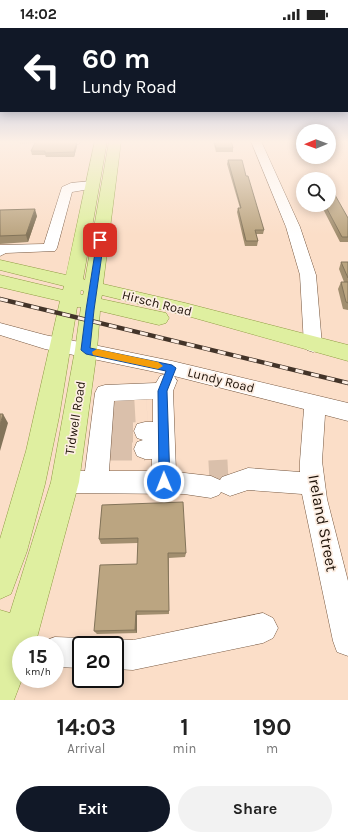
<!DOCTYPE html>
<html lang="en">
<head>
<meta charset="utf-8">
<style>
	:root { --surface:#fff; --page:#f2f2f2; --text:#222; --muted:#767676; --accent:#111827 }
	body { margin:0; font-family:Karla,sans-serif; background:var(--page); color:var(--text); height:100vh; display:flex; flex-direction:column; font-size:15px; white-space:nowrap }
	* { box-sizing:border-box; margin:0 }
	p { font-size:13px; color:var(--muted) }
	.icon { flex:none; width:22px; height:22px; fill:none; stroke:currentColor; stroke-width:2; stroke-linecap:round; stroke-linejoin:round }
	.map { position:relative; height:672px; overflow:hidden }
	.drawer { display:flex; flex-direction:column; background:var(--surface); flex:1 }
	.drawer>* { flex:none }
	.banner { position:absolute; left:0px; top:0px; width:348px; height:84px; box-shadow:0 2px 10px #0003; background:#111827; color:#fff; overflow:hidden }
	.needle { width:26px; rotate:269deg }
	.tools { position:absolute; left:296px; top:96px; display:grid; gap:8px }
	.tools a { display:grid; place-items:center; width:40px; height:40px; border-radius:50%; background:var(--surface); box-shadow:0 2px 10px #0003; font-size:20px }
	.speed { position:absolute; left:12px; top:608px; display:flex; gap:8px; font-size:20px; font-weight:700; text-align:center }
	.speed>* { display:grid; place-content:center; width:52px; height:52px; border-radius:50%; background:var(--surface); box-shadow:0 2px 10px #0003; line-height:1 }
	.speed small { font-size:10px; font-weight:400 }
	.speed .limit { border:2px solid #111; border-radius:6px; background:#fff; color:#111 }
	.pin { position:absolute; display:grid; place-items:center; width:34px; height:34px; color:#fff; margin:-17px; border-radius:8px; box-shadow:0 2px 6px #0006 }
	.me { position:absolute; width:44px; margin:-22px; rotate:359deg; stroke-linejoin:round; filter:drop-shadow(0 0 3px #0008) }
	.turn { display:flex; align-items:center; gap:14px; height:84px; padding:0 16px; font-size:18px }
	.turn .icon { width:52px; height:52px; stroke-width:2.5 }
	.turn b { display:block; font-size:28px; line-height:34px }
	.eta { display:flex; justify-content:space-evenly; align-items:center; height:68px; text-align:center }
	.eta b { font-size:24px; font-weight:700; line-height:28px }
	.cta { display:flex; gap:8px; margin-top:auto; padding:8px 16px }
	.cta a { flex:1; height:46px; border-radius:24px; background:var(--accent); color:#fff; font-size:16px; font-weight:700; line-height:46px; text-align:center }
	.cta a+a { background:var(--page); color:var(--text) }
	.status { display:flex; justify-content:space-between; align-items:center; height:28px; padding:0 20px; background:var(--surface); direction:ltr }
	.status svg { height:11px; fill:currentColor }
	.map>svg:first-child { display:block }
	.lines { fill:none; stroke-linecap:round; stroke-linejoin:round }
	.minor-tunnel { stroke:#dac0ab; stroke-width:23; stroke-dasharray:23 12; stroke-linecap:butt }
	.minor-casing { stroke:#775840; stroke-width:1 }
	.major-casing { stroke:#8e9b42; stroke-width:1 }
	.path { stroke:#8d7969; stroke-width:1.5; stroke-dasharray:1 1; stroke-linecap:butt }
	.minor { fill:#fff; fill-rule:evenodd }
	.major { fill:#dfefa0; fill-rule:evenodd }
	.rail-casing { stroke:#433429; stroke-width:4.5 }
	.rail { stroke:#fdeee3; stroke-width:3; stroke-dasharray:8; stroke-linecap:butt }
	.wall { fill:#a18e6f }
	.shaded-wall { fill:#83745a }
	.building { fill:#bba581; stroke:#83745a }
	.route { fill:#1a73e8; stroke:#114b97 }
	.slow { fill:#f59e0b }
	.labels { text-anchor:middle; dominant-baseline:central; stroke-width:3.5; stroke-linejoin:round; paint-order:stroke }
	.street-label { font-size:13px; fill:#1f1309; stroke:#fdeee3 }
	.near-street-label { font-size:16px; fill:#1f1309; stroke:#fdeee3 }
</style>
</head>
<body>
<div class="status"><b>14:02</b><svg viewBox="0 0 49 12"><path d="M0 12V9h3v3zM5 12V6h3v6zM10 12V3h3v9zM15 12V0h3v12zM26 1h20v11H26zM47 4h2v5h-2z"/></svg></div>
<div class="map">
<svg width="348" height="672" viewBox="0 0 348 672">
	<rect width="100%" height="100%" fill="#fbdec8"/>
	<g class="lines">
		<path class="minor-tunnel" d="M 112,384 L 147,382
			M 110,403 L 145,403
			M 109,421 L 145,421
			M 209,444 L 228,443"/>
		<defs>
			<path id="minor" d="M 44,113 L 83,113 L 78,116 L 48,117 L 44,116 Z
				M 251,113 L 261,113 L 300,199 L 316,247 L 322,317 L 319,322 L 313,324 L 307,322 L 304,317 L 300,247 L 286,199 Z
				M 92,153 L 96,154 L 98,157 L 96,160 L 72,164 L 57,220 L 55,223 L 6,225 L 0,228 L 0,217 L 44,216 L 62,159 L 71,155 Z
				M 0,295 L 45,307 L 172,333 L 348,375 L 348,393 L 325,387 L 322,433 L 327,471 L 348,553 L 348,628 L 337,624 L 333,613 L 302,466 L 248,462 L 230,468 L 221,464 L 219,467 L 211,470 L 184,466 L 65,465 L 57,462 L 53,454 L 57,446 L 65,443 L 85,443 L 95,365 L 98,359 L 105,357 L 156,355 L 160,348 L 165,346 L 45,321 L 0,307 ZM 174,348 L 304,381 L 300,433 L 300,444 L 248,440 L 222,449 L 220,452 L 211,448 L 176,444 L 173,363 L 177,353 ZM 153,371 L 153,394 L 145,394 L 137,396 L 134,403 L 137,410 L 143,412 L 137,414 L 134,421 L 137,428 L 145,431 L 152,431 L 152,443 L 109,443 L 114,373 Z
				M 263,585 L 273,590 L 278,600 L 273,610 L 263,615 L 133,642 L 115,641 L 115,617 L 103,617 L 104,615 L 115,611 L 133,612 Z
				M 55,609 L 81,610 L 92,614 L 93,617 L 81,617 L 81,640 L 55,639 L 55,617 L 43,617 L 44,613 Z"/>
			<path id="major" d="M 95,113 L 107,113 L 83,251 L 85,252 L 109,113 L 121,113 L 103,256 L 185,275 L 348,317 L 348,333 L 184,287 L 102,267 L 101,271 L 166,285 L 169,290 L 166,295 L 159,297 L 100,283 L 97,322 L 79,454 L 35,617 L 21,617 L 21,651 L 22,651 L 14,672 L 0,672 L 0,582 L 10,585 L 51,454 L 75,322 L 81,279 L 77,279 L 59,389 L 45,456 L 27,523 L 11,566 L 0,571 L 0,511 L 26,423 L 60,273 L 0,259 L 0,247 L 63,262 L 64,258 L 0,242 L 0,232 L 66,247 ZM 81,262 L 84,263 L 83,267 L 80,266 Z"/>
		</defs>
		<use href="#minor" class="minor-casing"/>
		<use href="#major" class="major-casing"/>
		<path class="path" d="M 20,115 L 38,114"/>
		<use href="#minor" class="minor"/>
		<use href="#major" class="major"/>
		<defs>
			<path id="rail" d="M 0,271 L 348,355"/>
		</defs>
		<use href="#rail" class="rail-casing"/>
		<use href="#rail" class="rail"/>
	</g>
	<path class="wall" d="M 77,113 L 77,118 L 74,129 L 46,129 L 45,127 L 32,127 L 31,123 L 47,114 Z
		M 213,113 L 231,113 L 233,120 L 233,124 L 216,124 Z
		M 228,132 L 246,148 L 264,202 L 263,206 L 256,206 L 258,213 L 257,218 L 245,218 L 237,184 L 238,180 L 240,180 L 227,136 Z
		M 321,177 L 329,177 L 348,190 L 348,214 L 340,214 Z
		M 0,182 L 37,188 L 28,214 L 0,216 Z
		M 341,234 L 348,234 L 348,282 L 343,281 L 338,261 L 341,254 L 344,254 L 339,241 Z
		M 102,477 L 186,525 L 185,529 L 169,530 L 169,586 L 137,587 L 137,605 L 97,606 L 94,603 L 137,536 L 138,515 L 101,516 L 99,511 Z"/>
	<path class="shaded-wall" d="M 77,113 L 77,118 L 74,129 L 74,124 Z
		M 35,181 L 37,188 L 28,214 L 26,207 Z
		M 3,386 L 8,395 L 0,423 L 0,397 Z
		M 136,583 L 137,587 L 137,605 L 135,602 Z"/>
	<path class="building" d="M 36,113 L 43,113 L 47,114 L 77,113 L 74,124 L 45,125 L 45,123 L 31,123 Z
		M 214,113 L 231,113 L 233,120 L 216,120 Z
		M 228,132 L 242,132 L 246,148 L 248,148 L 264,202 L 255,202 L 258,213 L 246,213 L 238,180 L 241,180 Z
		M 329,167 L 335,167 L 348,190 L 348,209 L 342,209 L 325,177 L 329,177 Z
		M 35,181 L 26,207 L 0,208 L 0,182 Z
		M 341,234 L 348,234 L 348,250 Z
		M 341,254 L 348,254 L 348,275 L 346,274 Z
		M 0,386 L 3,386 L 0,397 Z
		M 183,474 L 186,525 L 168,525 L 169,583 L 136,583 L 135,602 L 94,603 L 100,537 L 137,536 L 138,510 L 99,511 L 102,477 Z"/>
	<linearGradient id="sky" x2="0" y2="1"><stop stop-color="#88a1d8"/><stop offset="0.55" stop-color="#fdf0e6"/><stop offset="1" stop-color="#fdf0e6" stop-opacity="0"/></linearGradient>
	<rect width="348" height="207" fill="url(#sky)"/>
	<path class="route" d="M 100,209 L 104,212 L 94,282 L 90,320 L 172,337 L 176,340 L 167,363 L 170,454 L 168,458 L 164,460 L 160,458 L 159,454 L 158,363 L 166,343 L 86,326 L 81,322 L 86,282 L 97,212 Z"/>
	<path class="slow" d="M 97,321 L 158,334 L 163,338 L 158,341 L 93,327 L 92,324 Z"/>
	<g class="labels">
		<g class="street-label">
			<text transform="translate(157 275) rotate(14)">Hirsch Road</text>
			<text transform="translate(221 352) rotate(14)">Lundy Road</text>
			<text transform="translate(75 390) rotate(-81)">Tidwell Road</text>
		</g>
		<g class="near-street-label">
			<text transform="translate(323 495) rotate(79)">Ireland Street</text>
		</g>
	</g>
</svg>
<div class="tools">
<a><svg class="needle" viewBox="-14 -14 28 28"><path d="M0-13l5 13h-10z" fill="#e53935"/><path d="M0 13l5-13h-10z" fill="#767676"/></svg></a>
<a><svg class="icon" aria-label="search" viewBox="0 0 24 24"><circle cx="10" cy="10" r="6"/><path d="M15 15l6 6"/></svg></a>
</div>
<div class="speed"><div>15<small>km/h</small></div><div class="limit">20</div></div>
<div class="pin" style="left:100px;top:212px;background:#d93025"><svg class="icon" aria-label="arrive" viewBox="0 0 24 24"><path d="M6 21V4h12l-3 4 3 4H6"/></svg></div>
<svg class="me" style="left:164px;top:454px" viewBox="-20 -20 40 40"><circle r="17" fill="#1a73e8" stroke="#fff" stroke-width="3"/><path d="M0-11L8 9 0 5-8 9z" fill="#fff"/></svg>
<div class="banner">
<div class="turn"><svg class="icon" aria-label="left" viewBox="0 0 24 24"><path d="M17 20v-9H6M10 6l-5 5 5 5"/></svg><div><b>60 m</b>Lundy Road</div></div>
</div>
</div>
<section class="drawer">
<div class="eta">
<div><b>14:03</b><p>Arrival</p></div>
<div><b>1</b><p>min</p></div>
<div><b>190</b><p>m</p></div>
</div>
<div class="cta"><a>Exit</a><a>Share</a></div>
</section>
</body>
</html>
